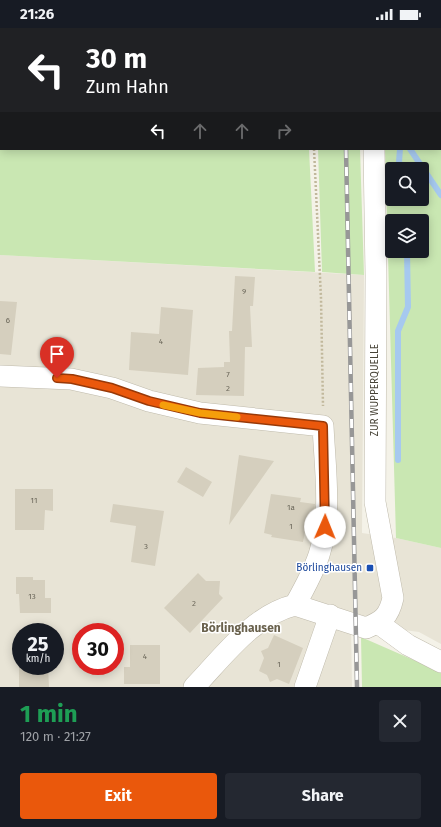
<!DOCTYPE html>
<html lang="en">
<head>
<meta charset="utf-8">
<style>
	:root { --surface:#171b24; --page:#242831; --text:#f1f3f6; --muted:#9ea1a6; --accent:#ea580c }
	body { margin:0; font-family:"Fira Sans",sans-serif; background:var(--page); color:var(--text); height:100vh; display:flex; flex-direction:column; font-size:15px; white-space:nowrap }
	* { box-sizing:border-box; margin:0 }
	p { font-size:13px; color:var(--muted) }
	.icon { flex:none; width:22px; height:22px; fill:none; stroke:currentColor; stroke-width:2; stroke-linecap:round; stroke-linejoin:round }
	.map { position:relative; height:659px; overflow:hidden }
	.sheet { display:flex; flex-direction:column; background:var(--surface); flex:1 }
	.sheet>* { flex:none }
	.top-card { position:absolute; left:0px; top:0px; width:441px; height:122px; box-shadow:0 2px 10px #0003; background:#202124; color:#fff; overflow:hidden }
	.fabs { position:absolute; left:385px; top:134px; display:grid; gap:8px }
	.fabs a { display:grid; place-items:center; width:44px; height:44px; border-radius:4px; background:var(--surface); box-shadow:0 2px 10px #0003; font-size:20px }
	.speed { position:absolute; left:12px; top:595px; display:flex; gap:8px; font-size:20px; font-weight:700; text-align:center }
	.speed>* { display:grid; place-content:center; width:52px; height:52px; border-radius:50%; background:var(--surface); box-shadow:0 2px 10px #0003; line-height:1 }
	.speed small { font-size:10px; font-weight:400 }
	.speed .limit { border:6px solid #d22; background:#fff; color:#111 }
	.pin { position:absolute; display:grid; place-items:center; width:34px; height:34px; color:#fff; margin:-41px -17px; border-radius:50% 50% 50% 0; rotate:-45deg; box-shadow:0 0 4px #0007 }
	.pin .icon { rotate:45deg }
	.me { position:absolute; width:44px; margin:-22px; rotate:1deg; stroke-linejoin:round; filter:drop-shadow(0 0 3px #0008) }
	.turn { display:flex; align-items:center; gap:14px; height:84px; padding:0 20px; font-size:18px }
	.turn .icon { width:52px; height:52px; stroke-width:2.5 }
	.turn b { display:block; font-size:28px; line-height:34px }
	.lanes { display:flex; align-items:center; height:38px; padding:0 20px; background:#0003; justify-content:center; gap:20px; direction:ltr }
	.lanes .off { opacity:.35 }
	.round { display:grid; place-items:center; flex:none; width:42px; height:42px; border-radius:4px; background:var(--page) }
	.headline { display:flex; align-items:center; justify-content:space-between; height:68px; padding:0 20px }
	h1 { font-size:24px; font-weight:700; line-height:30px; color:#1e9e55 }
	.button { display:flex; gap:8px; margin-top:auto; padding:8px 20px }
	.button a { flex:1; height:46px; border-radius:4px; background:var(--accent); color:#fff; font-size:16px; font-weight:700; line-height:46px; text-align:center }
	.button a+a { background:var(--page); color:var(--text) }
	.status { display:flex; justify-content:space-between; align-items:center; height:28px; padding:0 20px; background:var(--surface); direction:ltr }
	.status svg { height:11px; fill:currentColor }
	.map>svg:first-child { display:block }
	.residential { fill:#e8e4d6; fill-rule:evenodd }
	.green { fill:#c9e7b2; fill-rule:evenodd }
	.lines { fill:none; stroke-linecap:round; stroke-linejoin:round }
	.stream { stroke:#a6c9ef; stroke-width:6 }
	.building { fill:#d5cfbe }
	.street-casing { stroke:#bfbaab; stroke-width:22 }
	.path { stroke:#c1b89c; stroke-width:2.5; stroke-dasharray:2 2; stroke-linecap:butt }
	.street { stroke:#fff; stroke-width:21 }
	.rail-casing { stroke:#979797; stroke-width:4.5 }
	.rail { stroke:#fff; stroke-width:3; stroke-dasharray:9; stroke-linecap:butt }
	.route-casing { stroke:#983908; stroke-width:10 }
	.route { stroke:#ea580c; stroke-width:7 }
	.slow { stroke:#f59e0b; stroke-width:7 }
	.transit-dot { fill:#1a4fb4; stroke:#fff; stroke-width:1.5 }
	.labels { text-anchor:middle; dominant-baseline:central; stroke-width:3; stroke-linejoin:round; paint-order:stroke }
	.number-label { font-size:8px; fill:#6a6659 }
	.street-label { font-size:10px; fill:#474337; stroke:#fff }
	.transit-label { font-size:10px; fill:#164399; stroke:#fff; text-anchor:end }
	.quarter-label { font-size:12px; font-weight:bold; fill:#6a624e; stroke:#fff }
</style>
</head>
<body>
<div class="status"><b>21:26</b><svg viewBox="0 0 49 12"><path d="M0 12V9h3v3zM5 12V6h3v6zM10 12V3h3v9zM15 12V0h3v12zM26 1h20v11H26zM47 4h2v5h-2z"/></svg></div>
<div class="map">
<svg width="441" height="659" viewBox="0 0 441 659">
	<rect width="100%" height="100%" fill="#f4f2e8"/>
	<path class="residential" d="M 0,227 L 364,247 L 362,505 L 396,510 L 441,520 L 441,616 L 419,604 L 351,595 L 352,659 L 0,659 ZM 21,604 L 55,604 L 55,638 L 21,638 ZM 81,604 L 115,604 L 115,638 L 81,638 Z"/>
	<path class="green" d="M 0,0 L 304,0 L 1,1 L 1,121 L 309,121 L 315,244 L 0,227 Z
		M 382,0 L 441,0 L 441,520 L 396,510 L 385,121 L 440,121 L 440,1 ZM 392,141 L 422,141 L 422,171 L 392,171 ZM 392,193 L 422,193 L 422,223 L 392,223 Z
		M 318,121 L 360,121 L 364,247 L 322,244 Z
		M 361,609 L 441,644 L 441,659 L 362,659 Z"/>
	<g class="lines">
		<path class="stream" d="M 400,1 L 400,0
			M 400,121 L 399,134 L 402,141
			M 410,121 L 441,167
			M 398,432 L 398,303 L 408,279 L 407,223"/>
	</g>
	<path class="building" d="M 235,248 L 255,249 L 253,278 L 250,278 L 252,319 L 245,319 L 244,368 L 196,367 L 198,340 L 224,339 L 224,334 L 230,334 L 229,303 L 232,303 Z
		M 0,273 L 17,274 L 11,327 L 0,326 Z
		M 161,279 L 193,282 L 188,347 L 129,342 L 131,304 L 159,306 Z
		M 239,427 L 274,433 L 229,497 Z
		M 186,439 L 212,454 L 203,469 L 177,454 Z
		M 15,461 L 53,461 L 53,483 L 45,482 L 44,502 L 15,502 Z
		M 271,466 L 301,470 L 300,474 L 315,476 L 312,505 L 305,504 L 303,514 L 271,509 L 272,507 L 264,505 Z
		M 113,476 L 164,483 L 155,538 L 131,534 L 136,498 L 110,494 Z
		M 198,545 L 206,553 L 220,553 L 219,566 L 223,570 L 190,605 L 164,580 Z
		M 16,549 L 33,549 L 33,552 L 45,552 L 45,570 L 51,570 L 51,585 L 20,585 L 19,566 L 16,566 Z
		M 274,607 L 303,620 L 289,656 L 277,651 L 270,654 L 267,647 L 259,643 L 264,630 L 261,623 L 268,620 Z
		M 130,617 L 160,617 L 160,656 L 124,656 L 124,639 L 130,639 Z
		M 19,638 L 48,638 L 49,659 L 19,659 Z"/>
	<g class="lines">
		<defs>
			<path id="street" d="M 373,0 L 373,1
				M 0,348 L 71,351 L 112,360 L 149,373 L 200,385 L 323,398 C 325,440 332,487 319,527 C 313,545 304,561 295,577
				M 295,577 L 366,600 C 383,593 389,588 393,570 L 375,474 L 376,247 L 374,121
				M 378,595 L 408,617 L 441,634
				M 194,659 C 223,629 253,587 295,577
				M 305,659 L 330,587"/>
		</defs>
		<use href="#street" class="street-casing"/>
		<path class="path" d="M 309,0 L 309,1
			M 314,121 L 321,270 L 323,378"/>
		<use href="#street" class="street"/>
		<defs>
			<path id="rail" d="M 344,0 L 344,1
				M 346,121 L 357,659"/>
		</defs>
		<use href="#rail" class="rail-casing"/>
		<use href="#rail" class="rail"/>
	</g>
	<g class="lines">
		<defs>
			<path id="route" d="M 57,350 L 72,351 L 112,360 L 149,373 L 200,385 L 323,398 L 325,499"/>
		</defs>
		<use href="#route" class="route-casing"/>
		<use href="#route" class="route"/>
		<path class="slow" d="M 163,377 L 200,385 L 237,389"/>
	</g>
	<rect class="transit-dot" x="366" y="536" width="8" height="8" rx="2"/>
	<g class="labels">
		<g class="number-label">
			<text x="244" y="263">9</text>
			<text x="8" y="292">6</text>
			<text x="161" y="313">4</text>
			<text x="228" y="346">7</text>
			<text x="228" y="360">2</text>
			<text x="34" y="472">11</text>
			<text x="291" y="479">1a</text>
			<text x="291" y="498">1</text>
			<text x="146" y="518">3</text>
			<text x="32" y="568">13</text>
			<text x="194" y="575">2</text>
			<text x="145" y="628">4</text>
			<text x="279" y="636">1</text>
		</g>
		<g class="street-label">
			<text transform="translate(375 362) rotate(-90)">ZUR WUPPERQUELLE</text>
		</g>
		<g class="transit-label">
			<text x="362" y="540">Börlinghausen</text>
		</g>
		<g class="quarter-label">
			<text x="241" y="600">Börlinghausen</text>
		</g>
	</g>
</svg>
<div class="fabs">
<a><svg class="icon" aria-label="search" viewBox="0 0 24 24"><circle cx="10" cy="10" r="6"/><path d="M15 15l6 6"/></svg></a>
<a><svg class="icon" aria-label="layers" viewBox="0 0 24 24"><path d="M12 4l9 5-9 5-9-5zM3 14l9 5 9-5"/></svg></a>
</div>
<div class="speed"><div>25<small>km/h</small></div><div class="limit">30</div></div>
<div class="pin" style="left:57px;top:350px;background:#d93025"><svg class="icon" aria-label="arrive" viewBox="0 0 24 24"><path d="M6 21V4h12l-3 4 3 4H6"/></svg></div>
<svg class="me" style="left:325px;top:499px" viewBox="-20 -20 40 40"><circle r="19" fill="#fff"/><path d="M0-13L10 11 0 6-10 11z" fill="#ea580c"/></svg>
<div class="top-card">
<div class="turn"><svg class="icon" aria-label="left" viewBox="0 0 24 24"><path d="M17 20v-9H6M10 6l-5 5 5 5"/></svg><div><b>30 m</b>Zum Hahn</div></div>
<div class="lanes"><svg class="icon" aria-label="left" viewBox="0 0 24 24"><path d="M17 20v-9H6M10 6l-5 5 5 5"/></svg><svg class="icon off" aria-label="ahead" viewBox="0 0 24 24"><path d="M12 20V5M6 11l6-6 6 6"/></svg><svg class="icon off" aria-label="ahead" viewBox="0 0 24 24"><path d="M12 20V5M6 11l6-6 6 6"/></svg><svg class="icon off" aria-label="right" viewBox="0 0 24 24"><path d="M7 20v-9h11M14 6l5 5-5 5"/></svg></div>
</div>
</div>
<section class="sheet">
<div class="headline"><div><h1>1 min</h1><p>120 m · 21:27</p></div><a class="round"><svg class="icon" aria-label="close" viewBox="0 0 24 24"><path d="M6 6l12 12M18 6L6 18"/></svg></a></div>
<div class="button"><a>Exit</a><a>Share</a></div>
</section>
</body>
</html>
